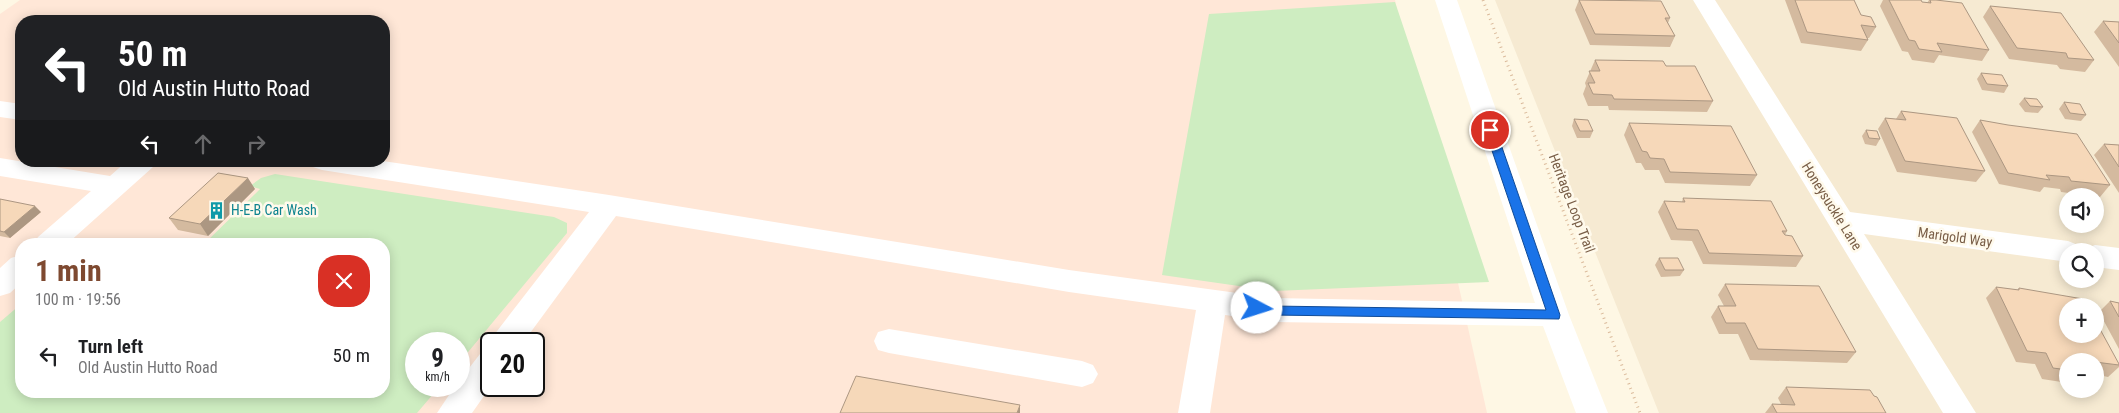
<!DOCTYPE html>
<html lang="en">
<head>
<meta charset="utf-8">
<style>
	:root { --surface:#fff; --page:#f2f2f2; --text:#202124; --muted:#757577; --accent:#7e4930 }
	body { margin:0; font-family:"Roboto Condensed",sans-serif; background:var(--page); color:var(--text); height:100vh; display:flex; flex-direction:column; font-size:19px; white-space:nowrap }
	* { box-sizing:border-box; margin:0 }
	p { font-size:16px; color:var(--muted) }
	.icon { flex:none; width:28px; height:28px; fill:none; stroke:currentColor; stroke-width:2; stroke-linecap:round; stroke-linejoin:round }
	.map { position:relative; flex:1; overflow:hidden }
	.panel { position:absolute; left:15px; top:238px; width:375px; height:160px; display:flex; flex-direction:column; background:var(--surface); border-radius:20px; box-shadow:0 2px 12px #0003 }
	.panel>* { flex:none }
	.hud { position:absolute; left:15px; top:15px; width:375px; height:152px; border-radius:20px; box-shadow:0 2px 12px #0003; background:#202124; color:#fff; overflow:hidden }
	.buttons { position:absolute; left:2059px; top:188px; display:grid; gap:10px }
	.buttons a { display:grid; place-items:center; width:45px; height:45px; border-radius:50%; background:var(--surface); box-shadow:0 2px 12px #0003; font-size:25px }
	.speed { position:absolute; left:405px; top:332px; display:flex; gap:10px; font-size:25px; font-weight:700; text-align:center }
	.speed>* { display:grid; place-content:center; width:65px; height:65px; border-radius:50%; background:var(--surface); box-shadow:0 2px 12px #0003; line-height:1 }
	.speed small { font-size:12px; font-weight:400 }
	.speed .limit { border:2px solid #111; border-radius:8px; background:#fff; color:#111 }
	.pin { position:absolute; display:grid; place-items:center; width:42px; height:42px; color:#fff; margin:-21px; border:2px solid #fff; border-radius:50%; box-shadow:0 1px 5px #0007 }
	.me { position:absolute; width:55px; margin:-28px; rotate:95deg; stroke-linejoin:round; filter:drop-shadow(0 0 4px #0008) }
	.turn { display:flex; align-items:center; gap:18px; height:105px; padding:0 20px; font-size:22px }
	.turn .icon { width:65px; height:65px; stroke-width:2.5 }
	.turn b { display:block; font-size:35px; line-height:42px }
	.lanes { display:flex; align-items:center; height:48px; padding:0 20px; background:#0003; justify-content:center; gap:25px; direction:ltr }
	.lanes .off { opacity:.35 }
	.round { display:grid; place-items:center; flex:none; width:52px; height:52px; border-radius:20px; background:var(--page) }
	.overview { display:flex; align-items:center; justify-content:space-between; height:85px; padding:0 20px }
	h1 { font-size:30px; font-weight:700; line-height:38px; color:var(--accent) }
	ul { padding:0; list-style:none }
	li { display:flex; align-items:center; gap:15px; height:65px; padding:0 20px }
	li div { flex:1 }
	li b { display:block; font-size:19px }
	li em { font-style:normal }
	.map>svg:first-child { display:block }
	.residential { fill:#f6ead2; fill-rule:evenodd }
	.commercial { fill:#ffe7d7; fill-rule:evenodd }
	.green { fill:#ceedc1 }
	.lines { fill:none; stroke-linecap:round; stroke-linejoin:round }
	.path { stroke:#dbbb9c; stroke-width:3; stroke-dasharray:1 4; stroke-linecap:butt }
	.minor { fill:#fff; fill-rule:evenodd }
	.wall { fill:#d4ba9f }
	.shaded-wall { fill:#ac9782 }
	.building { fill:#f6d8b9; stroke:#ac9782 }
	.route { fill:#1a73e8; stroke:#114b97 }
	.labels { text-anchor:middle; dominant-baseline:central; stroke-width:5; stroke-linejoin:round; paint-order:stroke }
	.street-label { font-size:14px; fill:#795e47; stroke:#fffaec }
	.culture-label { font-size:14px; fill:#0d838f; stroke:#fffaec; text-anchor:start }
</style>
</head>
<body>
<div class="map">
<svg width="2119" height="413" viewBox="0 0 2119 413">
	<rect width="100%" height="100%" fill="#fef7e4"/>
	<path class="residential" d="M 1495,0 L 2119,0 L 2119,413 L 1659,413 ZM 2068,196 L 2095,196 L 2095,224 L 2068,224 ZM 2068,251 L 2095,251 L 2095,279 L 2068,279 ZM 2068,306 L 2095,306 L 2095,334 L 2068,334 ZM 2068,361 L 2095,361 L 2095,389 L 2068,389 Z"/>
	<path class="commercial" d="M 20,0 L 1395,0 L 1487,413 L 0,413 L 0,14 ZM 21,21 L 384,21 L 384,161 L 21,161 ZM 21,244 L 384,244 L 384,391 L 21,391 ZM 416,344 L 459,344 L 459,386 L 416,386 ZM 491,344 L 534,344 L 534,386 L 491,386 Z"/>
	<path class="green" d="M 1395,2 L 1489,282 L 1274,291 L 1162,275 L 1209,14 Z
		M 275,174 L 554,217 L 567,223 L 567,233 L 459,363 L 459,344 L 416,344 L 416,386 L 440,386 L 417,413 L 0,413 L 0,322 L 21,304 L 21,391 L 384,391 L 384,244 L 204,244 L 260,189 L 250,186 L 261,178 Z"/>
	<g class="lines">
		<path class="path" d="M 1483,0 L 1640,413"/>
		<path class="minor" d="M 1435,0 L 1457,0 L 1569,315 L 1608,413 L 1576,413 L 1543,326 L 1273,322 L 1225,315 L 1210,413 L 1178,413 L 1196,310 L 1069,292 L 616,216 L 522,344 L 491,344 L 491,347 L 490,344 L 494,335 L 589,212 L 322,170 L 313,167 L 309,161 L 383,161 L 609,195 L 1069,270 L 1273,298 L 1535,303 Z
			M 1693,0 L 1715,0 L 1850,212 L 2068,241 L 2078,245 L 2082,251 L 2068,251 L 2068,262 L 1864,234 L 1976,413 L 1943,413 Z
			M 0,101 L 21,104 L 21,120 L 0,117 Z
			M 0,158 L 110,176 L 127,161 L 157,161 L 153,167 L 67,244 L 34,244 L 38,237 L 91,191 L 0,176 Z
			M 2095,245 L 2119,248 L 2119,270 L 2095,267 L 2095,251 L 2083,251 L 2085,249 Z
			M 21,255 L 21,283 L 10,293 L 0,296 L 0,268 L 11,258 Z
			M 889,329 L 1082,361 L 1093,365 L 1098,374 L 1093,383 L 1082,387 L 889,353 L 878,350 L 874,341 L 878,332 Z
			M 491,350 L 491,386 L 472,413 L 437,413 L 455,386 L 459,386 L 459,381 L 480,354 Z"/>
	</g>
	<path class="wall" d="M 1579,0 L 1612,0 L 1670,18 L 1668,23 L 1675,36 L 1670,47 L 1590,45 L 1575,10 Z
		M 1785,0 L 1854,0 L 1861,15 L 1876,27 L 1869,38 L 1867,38 L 1868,40 L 1861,51 L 1801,43 Z
		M 1883,0 L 1921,0 L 1922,2 L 1927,3 L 1929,0 L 1936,0 L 1989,50 L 1982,61 L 1939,55 L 1934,63 L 1912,60 L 1908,52 L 1902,51 L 1880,6 Z
		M 1990,6 L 2094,60 L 2085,72 L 2060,69 L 2057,65 L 2009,59 L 1983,17 Z
		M 2103,21 L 2119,22 L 2119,67 L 2094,32 Z
		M 1595,60 L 1666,66 L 1713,101 L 1707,112 L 1609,110 L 1608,106 L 1588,106 L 1583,94 L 1586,86 L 1585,83 Z
		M 1981,73 L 2008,86 L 2004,93 L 1982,90 L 1977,79 Z
		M 2024,98 L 2043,107 L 2038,113 L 2025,112 L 2019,104 Z
		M 2064,102 L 2086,115 L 2081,121 L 2065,119 L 2059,109 Z
		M 1901,111 L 1985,171 L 1976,182 L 1897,172 L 1878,129 L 1885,118 L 1896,119 Z
		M 1574,119 L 1593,131 L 1590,138 L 1577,138 L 1572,126 Z
		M 1980,120 L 2110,185 L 2100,197 L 2061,192 L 2060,189 L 2044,187 L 2040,192 L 1999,184 L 1972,132 Z
		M 1629,123 L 1757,175 L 1750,186 L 1665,183 L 1659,170 L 1645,170 L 1641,163 L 1636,163 L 1624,135 Z
		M 1866,130 L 1880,139 L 1876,146 L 1865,144 L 1862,136 Z
		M 2104,144 L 2119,145 L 2119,193 L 2094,155 Z
		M 255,189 L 208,236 L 178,230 L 169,218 Z
		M 1683,198 L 1787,231 L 1785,235 L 1803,256 L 1796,267 L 1703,264 L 1692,241 L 1671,240 L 1658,212 L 1664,201 L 1682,202 Z
		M 0,199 L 41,212 L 10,238 L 0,236 Z
		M 1659,258 L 1684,270 L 1680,276 L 1661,277 L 1655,265 Z
		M 1725,284 L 1856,352 L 1847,363 L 1750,360 L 1738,334 L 1719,334 L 1711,317 L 1718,306 L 1724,306 L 1718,295 Z
		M 1996,287 L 2017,290 L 2019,288 L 2119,364 L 2119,367 L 2108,377 L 2099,375 L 2095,379 L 2095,361 L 2068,361 L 2068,383 L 2042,379 L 2035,364 L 2016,362 L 1986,298 Z
		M 2110,301 L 2119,303 L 2119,349 L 2099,312 Z
		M 1786,387 L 1874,396 L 1886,413 L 1765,413 L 1772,404 L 1781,404 L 1778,398 Z"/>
	<path class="shaded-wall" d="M 248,178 L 255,189 L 208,236 L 200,224 Z
		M 35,206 L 41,212 L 10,238 L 4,232 Z
		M 1020,405 L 1020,413 L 1017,413 Z"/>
	<path class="building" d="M 1579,0 L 1661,1 L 1670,18 L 1665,18 L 1675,36 L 1595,34 Z
		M 1795,0 L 1854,0 L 1861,15 L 1871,17 L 1876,27 L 1861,25 L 1868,40 L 1807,32 Z
		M 1889,0 L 1921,0 L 1922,2 L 1931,3 L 1930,0 L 1936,0 L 1962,3 L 1989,50 L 1937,43 L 1942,52 L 1919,49 L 1915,41 L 1909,40 Z
		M 1990,6 L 2061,13 L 2094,60 L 2068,58 L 2066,53 L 2017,48 Z
		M 2103,21 L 2119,22 L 2119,43 Z
		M 1595,60 L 1663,61 L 1666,66 L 1695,66 L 1713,101 L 1614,99 L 1612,95 L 1593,94 L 1588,83 L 1595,83 L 1589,71 L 1600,71 Z
		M 1981,73 L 2002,75 L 2008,86 L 1987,84 Z
		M 2024,98 L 2037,99 L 2043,107 L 2030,106 Z
		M 2064,102 L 2080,104 L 2086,115 L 2070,113 Z
		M 1901,111 L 1957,118 L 1985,171 L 1905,161 L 1885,118 L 1906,120 Z
		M 1574,119 L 1588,120 L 1593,131 L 1580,131 Z
		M 1980,120 L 2008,125 L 2077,134 L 2110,185 L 2071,181 L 2069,177 L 2046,175 L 2050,180 L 2008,173 Z
		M 1629,123 L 1731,126 L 1757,175 L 1670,172 L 1664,159 L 1650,158 L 1647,152 L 1642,151 Z
		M 1866,130 L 1877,131 L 1880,139 L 1869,138 Z
		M 2104,144 L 2119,145 L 2119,167 Z
		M 218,173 L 248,178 L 200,224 L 169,218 Z
		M 1683,198 L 1771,201 L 1787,231 L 1782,231 L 1785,235 L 1792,236 L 1803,256 L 1709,253 L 1698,230 L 1677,229 L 1664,201 L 1685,202 Z
		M 0,199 L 35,206 L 4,232 L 0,231 Z
		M 1659,258 L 1678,258 L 1684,270 L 1665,270 Z
		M 1725,284 L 1819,286 L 1856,352 L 1758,349 L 1745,323 L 1726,323 L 1718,306 L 1736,306 Z
		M 1996,287 L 2019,290 L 2019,288 L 2083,299 L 2087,306 L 2068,306 L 2068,334 L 2095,334 L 2095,320 L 2119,364 L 2119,365 L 2095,362 L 2095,361 L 2068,361 L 2068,370 L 2053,368 L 2046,353 L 2027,351 Z
		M 2110,301 L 2119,303 L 2119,317 Z
		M 2095,365 L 2100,375 L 2095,374 Z
		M 856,376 L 1020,405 L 1017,413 L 840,413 Z
		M 1786,387 L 1870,390 L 1874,396 L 1877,397 L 1886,413 L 1777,413 L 1772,404 L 1795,405 Z"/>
	<path class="route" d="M 1490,126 L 1496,130 L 1560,315 L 1559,319 L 1272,315 L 1253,311 L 1251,308 L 1253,305 L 1257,303 L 1272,306 L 1546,310 L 1485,130 Z"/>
	<defs>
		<symbol id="building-bare" viewBox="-9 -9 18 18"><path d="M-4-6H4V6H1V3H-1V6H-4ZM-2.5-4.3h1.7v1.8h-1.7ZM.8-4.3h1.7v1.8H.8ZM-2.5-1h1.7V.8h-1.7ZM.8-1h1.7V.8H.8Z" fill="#0f9aa8" stroke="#fffaec" stroke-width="2.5" paint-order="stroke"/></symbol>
	</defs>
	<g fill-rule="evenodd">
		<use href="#building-bare" x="204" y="198" width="25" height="25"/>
	</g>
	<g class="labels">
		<g class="street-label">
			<text transform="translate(1572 203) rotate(69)">Heritage Loop Trail</text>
			<text transform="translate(1832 206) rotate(58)">Honeysuckle Lane</text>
			<text transform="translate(1955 237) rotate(8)">Marigold Way</text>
		</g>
		<g class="culture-label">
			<text x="231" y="210">H-E-B Car Wash</text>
		</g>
	</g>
</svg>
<div class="buttons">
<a><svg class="icon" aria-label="sound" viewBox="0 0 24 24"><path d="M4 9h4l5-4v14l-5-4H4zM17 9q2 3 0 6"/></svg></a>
<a><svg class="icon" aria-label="search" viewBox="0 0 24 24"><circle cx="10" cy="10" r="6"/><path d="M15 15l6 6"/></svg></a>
<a>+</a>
<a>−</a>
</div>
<div class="speed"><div>9<small>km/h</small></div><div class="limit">20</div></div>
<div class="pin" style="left:1490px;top:130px;background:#d93025"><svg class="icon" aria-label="arrive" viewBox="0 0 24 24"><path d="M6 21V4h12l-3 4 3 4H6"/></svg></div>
<svg class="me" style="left:1257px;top:308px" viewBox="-20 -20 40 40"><circle r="19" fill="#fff"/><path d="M0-13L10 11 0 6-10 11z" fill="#1a73e8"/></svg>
<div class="hud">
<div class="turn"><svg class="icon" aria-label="left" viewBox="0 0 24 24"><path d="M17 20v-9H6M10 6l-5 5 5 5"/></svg><div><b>50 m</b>Old Austin Hutto Road</div></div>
<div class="lanes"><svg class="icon" aria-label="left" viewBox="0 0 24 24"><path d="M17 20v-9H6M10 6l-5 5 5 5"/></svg><svg class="icon off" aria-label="ahead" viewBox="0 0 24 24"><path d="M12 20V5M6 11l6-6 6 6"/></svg><svg class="icon off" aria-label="right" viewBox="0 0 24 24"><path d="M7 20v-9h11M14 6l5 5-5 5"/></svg></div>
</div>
<section class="panel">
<div class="overview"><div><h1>1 min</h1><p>100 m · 19:56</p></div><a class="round" style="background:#d93025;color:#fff"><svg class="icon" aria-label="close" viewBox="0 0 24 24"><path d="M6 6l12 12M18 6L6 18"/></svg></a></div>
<ul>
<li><svg class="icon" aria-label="left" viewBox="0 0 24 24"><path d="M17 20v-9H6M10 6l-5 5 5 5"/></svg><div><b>Turn left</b><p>Old Austin Hutto Road</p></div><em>50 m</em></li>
</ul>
</section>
</div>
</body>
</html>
